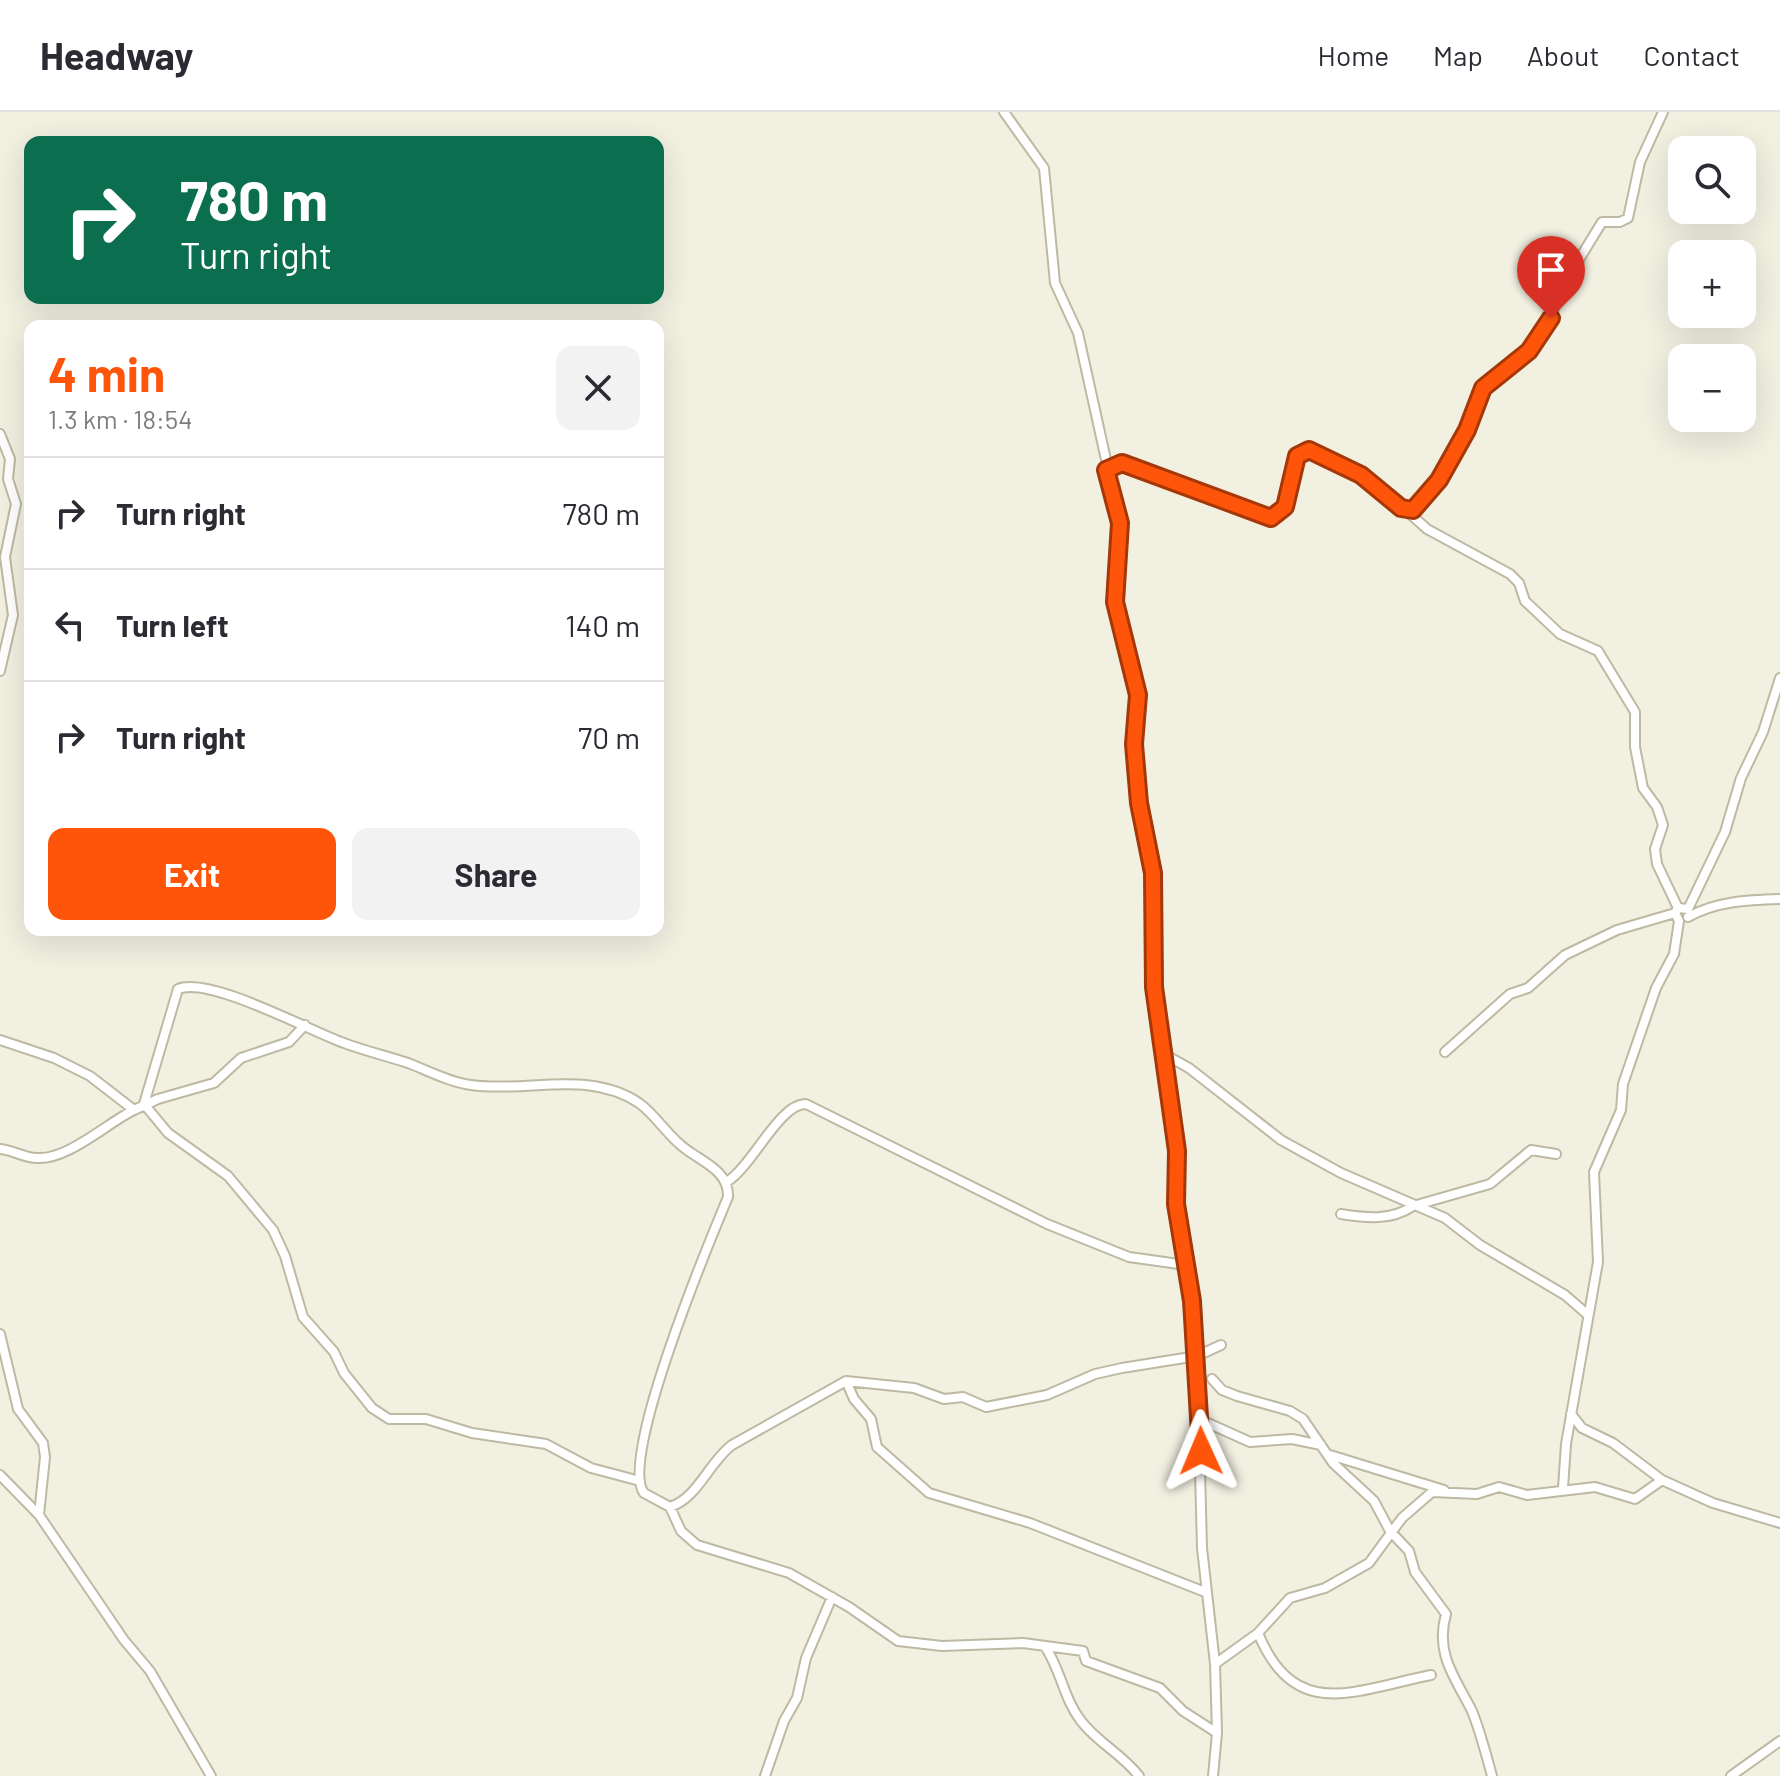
<!DOCTYPE html>
<html lang="en">
<head>
<meta charset="utf-8">
<style>
	:root { --surface:#fff; --page:#f2f2f3; --text:#2b2b33; --muted:#7c7c81; --line:#e1e1e2; --accent:#ff550b }
	body { margin:0; font-family:Barlow,sans-serif; background:var(--page); color:var(--text); height:100vh; display:flex; flex-direction:column; font-size:30px; white-space:nowrap }
	* { box-sizing:border-box; margin:0 }
	p { font-size:26px; color:var(--muted) }
	.icon { flex:none; width:44px; height:44px; fill:none; stroke:currentColor; stroke-width:2; stroke-linecap:round; stroke-linejoin:round }
	.map { position:relative; flex:1; overflow:hidden }
	.sheet { position:absolute; left:24px; top:208px; width:640px; height:616px; display:flex; flex-direction:column; background:var(--surface); border-radius:16px; box-shadow:0 8px 32px #0002 }
	.sheet>* { flex:none }
	.guide { position:absolute; left:24px; top:24px; width:640px; height:168px; border-radius:16px; box-shadow:0 8px 32px #0002; background:#0b6e4f; color:#fff; overflow:hidden }
	.fabs { position:absolute; left:1668px; top:24px; display:grid; gap:16px }
	.fabs a { display:grid; place-items:center; width:88px; height:88px; border-radius:16px; background:var(--surface); box-shadow:0 8px 32px #0002; font-size:40px }
	.pin { position:absolute; display:grid; place-items:center; width:68px; height:68px; color:#fff; margin:-82px -34px; border-radius:50% 50% 50% 0; rotate:-45deg; box-shadow:0 0 8px #0007 }
	.pin .icon { rotate:45deg }
	.me { position:absolute; width:88px; margin:-44px; rotate:359deg; stroke-linejoin:round; filter:drop-shadow(0 0 6px #0008) }
	.turn { display:flex; align-items:center; gap:28px; height:168px; padding:0 24px; font-size:36px }
	.turn .icon { width:104px; height:104px; stroke-width:2.5 }
	.turn b { display:block; font-size:56px; line-height:68px }
	.round { display:grid; place-items:center; flex:none; width:84px; height:84px; border-radius:16px; background:var(--page) }
	.summary { display:flex; align-items:center; justify-content:space-between; height:136px; padding:0 24px }
	h1 { font-size:48px; font-weight:700; line-height:60px; color:var(--accent) }
	.action { display:flex; gap:16px; margin-top:auto; padding:16px 24px }
	.action a { flex:1; height:92px; border-radius:16px; background:var(--accent); color:#fff; font-size:32px; font-weight:700; line-height:92px; text-align:center }
	.action a+a { background:var(--page); color:var(--text) }
	ul { padding:0; list-style:none }
	li { display:flex; align-items:center; gap:24px; height:112px; padding:0 24px; border-top:2px solid var(--line) }
	li div { flex:1 }
	li b { display:block; font-size:30px }
	li em { font-style:normal }
	header { display:flex; align-items:center; gap:48px; box-sizing:border-box; height:112px; padding:0 40px; background:var(--surface); border-bottom:2px solid var(--line) }
	header strong { font-size:38px }
	nav { display:flex; gap:44px; margin-inline-start:auto; font-size:28px }
	.map>svg:first-child { display:block }
	.lines { fill:none; stroke-linecap:round; stroke-linejoin:round }
	.minor-casing { stroke:#beb9a3; stroke-width:12 }
	.minor { stroke:#fff; stroke-width:8 }
	.route-casing { stroke:#a63707; stroke-width:20 }
	.route { stroke:#ff550b; stroke-width:14 }
</style>
</head>
<body>
<header>
<strong>Headway</strong>
<nav><a>Home</a><a>Map</a><a>About</a><a>Contact</a></nav>
</header>
<div class="map">
<svg width="1780" height="1664" viewBox="0 0 1780 1664">
	<rect width="100%" height="100%" fill="#f2f0e1"/>
	<g class="lines">
		<defs>
			<path id="minor" d="M 1004,0 L 1044,56 L 1055,171 L 1078,221 L 1120,411 L 1115,490 L 1138,583 L 1134,632 L 1139,691 L 1153,761 L 1154,875 L 1175,1015 L 1177,1102 L 1192,1189 L 1197,1244 L 1202,1436 L 1215,1552 L 1217,1621 L 1213,1664
				M 0,322 L 10,347 L 8,367 L 16,392 L 5,445 L 13,503 L 0,559
				M 1106,358 L 1122,351 L 1271,406 L 1285,395 L 1297,344 L 1309,338 L 1361,363 L 1401,396 L 1417,396 L 1439,368 L 1467,318 L 1483,276 L 1519,249 L 1542,222 L 1572,159 L 1602,110 L 1620,110 L 1628,106 L 1640,50 L 1663,0
				M 1407,399 L 1427,417 L 1510,462 L 1519,471 L 1525,489 L 1560,522 L 1598,539 L 1635,600 L 1635,635 L 1643,676 L 1657,695 L 1663,713 L 1655,737 L 1657,752 L 1678,796 L 1675,801 L 1679,809 L 1674,842 L 1656,876 L 1623,972 L 1621,998 L 1594,1060 L 1598,1150 L 1566,1332 L 1563,1376
				M 1678,796 L 1688,797 L 1725,720 L 1741,666 L 1763,620 L 1780,566
				M 1688,805 C 1717,789 1748,788 1780,787
				M 0,928 L 54,946 L 90,964 L 134,998 L 158,987 L 214,971 L 241,946 L 289,930 L 305,913
				M 1445,940 L 1510,882 L 1528,876 L 1565,843 L 1617,818 L 1675,801
				M 1162,941 L 1189,956 L 1281,1028 L 1341,1061 L 1445,1106 L 1480,1133 L 1565,1183 L 1588,1203
				M 0,1037 C 13,1038 24,1046 37,1046 C 68,1048 107,1011 134,998
				M 728,1069 C 752,1054 780,991 806,992 L 1047,1112 L 1129,1145 L 1186,1153
				M 1341,1102 C 1366,1106 1391,1109 1413,1094 L 1490,1072 L 1531,1038 L 1556,1042
				M 0,1222 L 18,1297 L 43,1331 L 45,1345 L 39,1403 L 124,1528 L 150,1559 L 211,1664
				M 1212,1267 L 1222,1278 L 1237,1284 L 1290,1299 L 1303,1307 L 1333,1351 L 1374,1389 L 1390,1419 L 1409,1439 L 1415,1460 L 1446,1502 C 1435,1541 1454,1564 1471,1597 C 1477,1610 1488,1649 1492,1664
				M 846,1269 L 854,1287 L 871,1307 L 877,1335 L 929,1381 L 1030,1411 L 1205,1480
				M 1571,1302 L 1582,1316 L 1613,1331 L 1662,1368 L 1713,1391 L 1780,1411
				M 1201,1308 L 1250,1330 L 1292,1327 L 1321,1333
				M 1330,1343 L 1444,1378
				M 0,1363 L 39,1403
				M 640,1369 L 591,1356 L 546,1332 L 472,1321 L 426,1307 L 389,1307 L 372,1296 L 344,1261 L 334,1240 L 303,1205 L 285,1144 L 273,1118 L 228,1064 L 168,1021 L 144,992 L 178,877 C 210,864 310,919 344,931 C 365,939 387,944 408,951 C 429,959 449,970 471,973 C 527,981 589,957 639,991 C 657,1004 668,1025 687,1038 C 705,1051 729,1060 728,1085 C 710,1128 618,1348 644,1381 L 670,1395 L 681,1419 L 697,1433 L 789,1461 L 849,1495 L 898,1529 L 942,1534 L 1023,1531 L 1083,1539 L 1086,1549 L 1160,1576 L 1183,1599 L 1217,1621
				M 670,1395 C 698,1386 709,1350 732,1333 L 846,1269 L 914,1276 L 944,1287 L 963,1285 L 986,1295 L 1047,1283 L 1095,1262 L 1122,1256 L 1197,1244 L 1221,1233
				M 1258,1521 C 1295,1611 1355,1578 1431,1563
				M 1046,1536 C 1061,1559 1064,1587 1081,1609 C 1098,1631 1122,1642 1139,1664
				M 1215,1552 L 1258,1521 L 1290,1486 L 1325,1476 L 1369,1451 L 1402,1406 L 1432,1380 L 1477,1382 L 1499,1375 L 1527,1383 L 1595,1375 L 1635,1387 L 1662,1368
				M 765,1664 L 784,1609 L 797,1586 L 806,1546 L 832,1485
				M 1731,1664 L 1780,1629"/>
		</defs>
		<use href="#minor" class="minor-casing"/>
		<use href="#minor" class="minor"/>
	</g>
	<g class="lines">
		<defs>
			<path id="route" d="M 1201,1339 L 1192,1189 L 1176,1092 L 1177,1039 L 1154,875 L 1153,761 L 1139,691 L 1134,632 L 1138,583 L 1115,490 L 1120,411 L 1106,358 L 1122,351 L 1271,406 L 1285,395 L 1297,344 L 1309,338 L 1361,363 L 1401,396 L 1413,398 L 1439,368 L 1467,318 L 1483,276 L 1529,239 L 1551,206"/>
		</defs>
		<use href="#route" class="route-casing"/>
		<use href="#route" class="route"/>
	</g>
</svg>
<div class="fabs">
<a><svg class="icon" aria-label="search" viewBox="0 0 24 24"><circle cx="10" cy="10" r="6"/><path d="M15 15l6 6"/></svg></a>
<a>+</a>
<a>−</a>
</div>
<div class="pin" style="left:1551px;top:206px;background:#d93025"><svg class="icon" aria-label="arrive" viewBox="0 0 24 24"><path d="M6 21V4h12l-3 4 3 4H6"/></svg></div>
<svg class="me" style="left:1201px;top:1339px" viewBox="-20 -20 40 40"><path d="M0-17L14 15 0 8-14 15z" fill="#ff550b" stroke="#fff" stroke-width="4"/></svg>
<div class="guide">
<div class="turn"><svg class="icon" aria-label="right" viewBox="0 0 24 24"><path d="M7 20v-9h11M14 6l5 5-5 5"/></svg><div><b>780 m</b>Turn right</div></div>
</div>
<section class="sheet">
<div class="summary"><div><h1>4 min</h1><p>1.3 km · 18:54</p></div><a class="round"><svg class="icon" aria-label="close" viewBox="0 0 24 24"><path d="M6 6l12 12M18 6L6 18"/></svg></a></div>
<ul>
<li><svg class="icon" aria-label="right" viewBox="0 0 24 24"><path d="M7 20v-9h11M14 6l5 5-5 5"/></svg><div><b>Turn right</b></div><em>780 m</em></li>
<li><svg class="icon" aria-label="left" viewBox="0 0 24 24"><path d="M17 20v-9H6M10 6l-5 5 5 5"/></svg><div><b>Turn left</b></div><em>140 m</em></li>
<li><svg class="icon" aria-label="right" viewBox="0 0 24 24"><path d="M7 20v-9h11M14 6l5 5-5 5"/></svg><div><b>Turn right</b></div><em>70 m</em></li>
</ul>
<div class="action"><a>Exit</a><a>Share</a></div>
</section>
</div>
</body>
</html>
